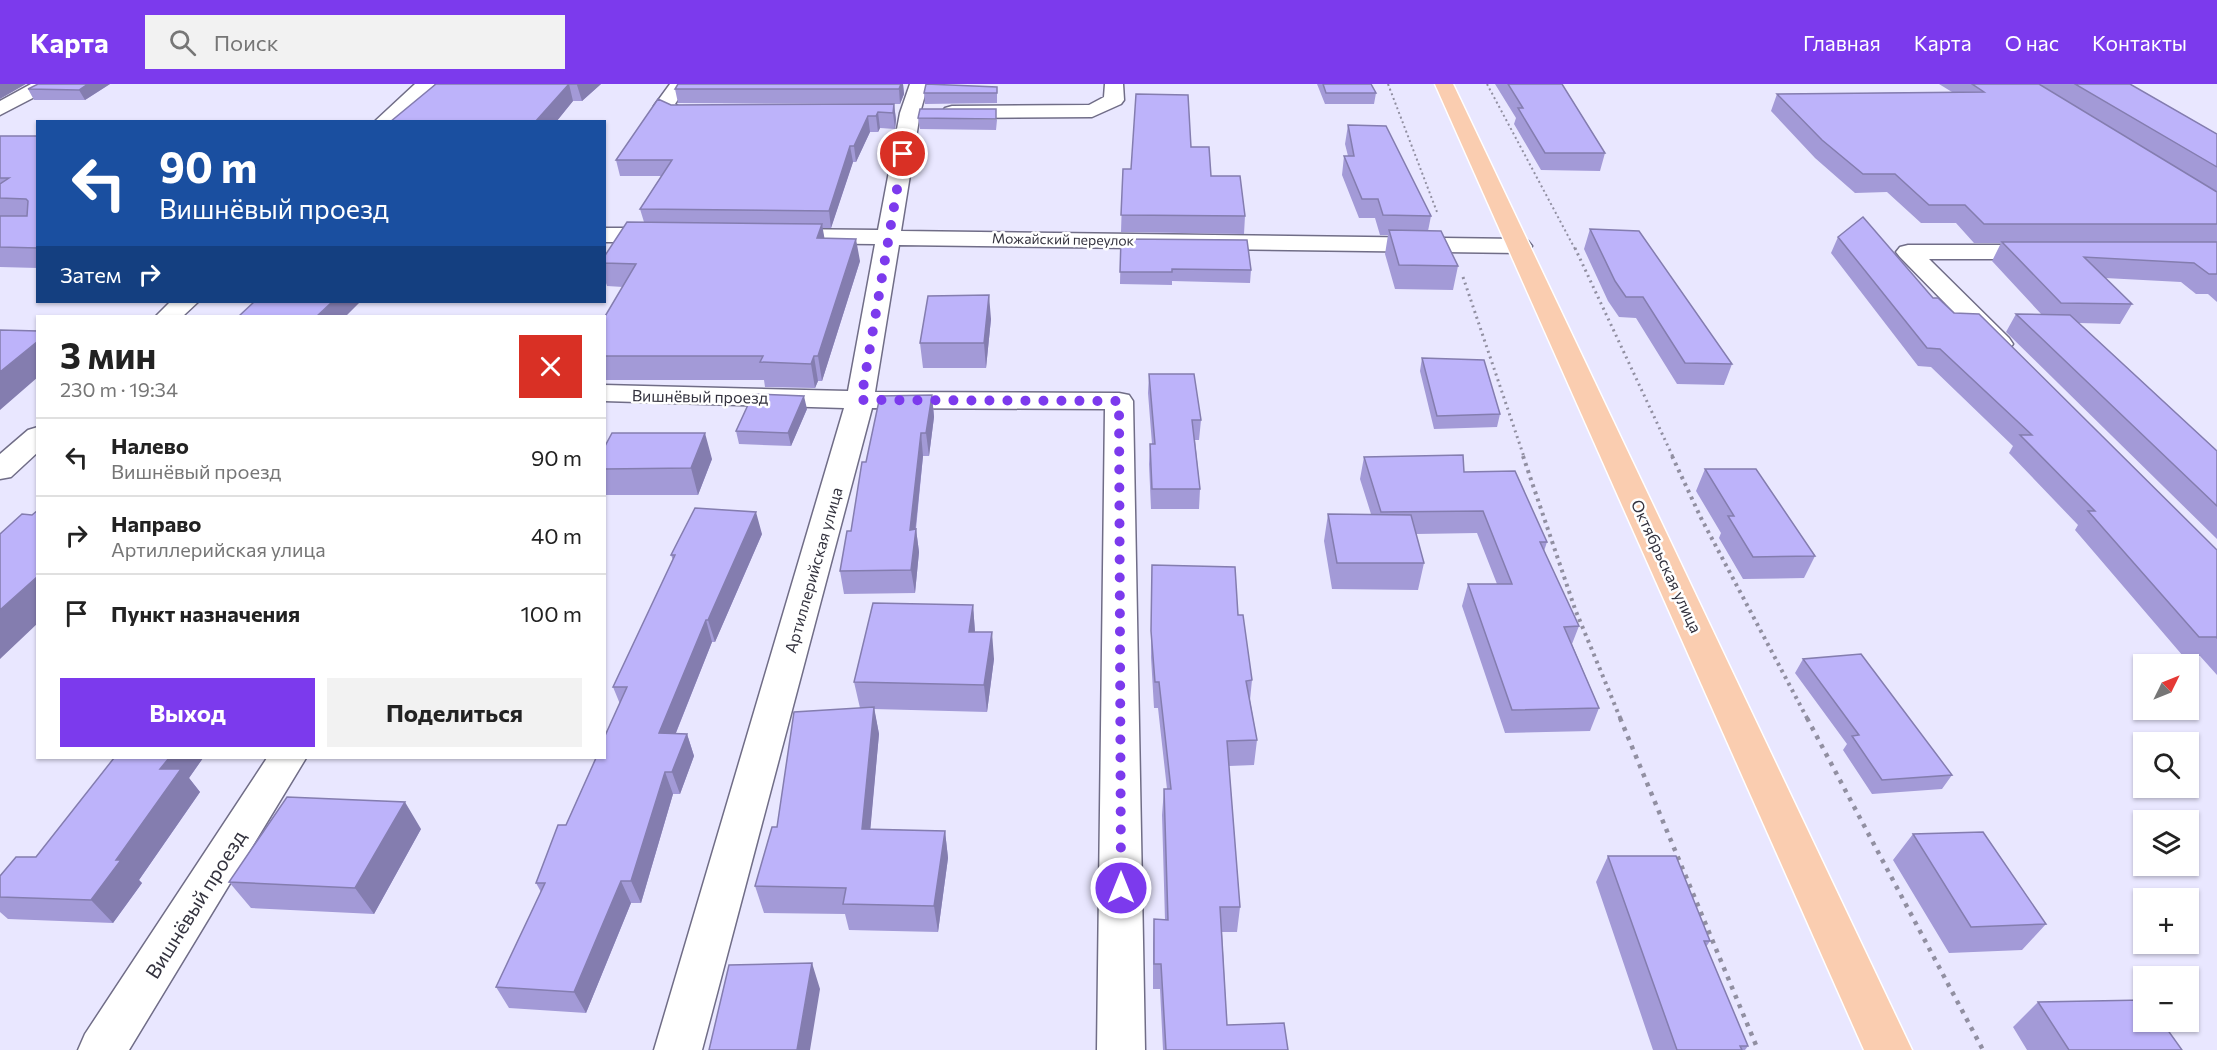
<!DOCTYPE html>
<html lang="ru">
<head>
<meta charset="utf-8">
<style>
	:root { --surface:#fff; --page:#f2f2f2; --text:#222; --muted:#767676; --line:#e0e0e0; --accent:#7c3aed }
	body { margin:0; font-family:Commissioner,sans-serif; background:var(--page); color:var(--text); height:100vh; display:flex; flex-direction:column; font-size:22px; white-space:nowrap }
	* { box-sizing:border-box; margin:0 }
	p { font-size:20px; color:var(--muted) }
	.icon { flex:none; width:33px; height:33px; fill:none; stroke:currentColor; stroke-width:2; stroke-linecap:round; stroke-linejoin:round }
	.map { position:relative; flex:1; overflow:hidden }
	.drawer { position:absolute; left:36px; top:231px; width:570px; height:444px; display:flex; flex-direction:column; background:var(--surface); border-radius:0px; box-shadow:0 2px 4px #0004 }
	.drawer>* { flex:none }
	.banner { position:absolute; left:36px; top:36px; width:570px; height:183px; border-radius:0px; box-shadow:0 2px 4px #0004; background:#1a4fa0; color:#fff; overflow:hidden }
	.needle { width:39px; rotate:47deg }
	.tools { position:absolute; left:2133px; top:570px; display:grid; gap:12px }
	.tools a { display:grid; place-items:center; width:66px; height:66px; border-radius:0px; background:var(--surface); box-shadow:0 2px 4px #0004; font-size:30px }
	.pin { position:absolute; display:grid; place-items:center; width:51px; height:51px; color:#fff; margin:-26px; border:3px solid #fff; border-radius:50%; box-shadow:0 2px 6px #0007 }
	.me { position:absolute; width:66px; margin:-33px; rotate:0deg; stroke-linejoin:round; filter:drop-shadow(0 0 4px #0008) }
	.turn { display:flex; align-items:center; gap:21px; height:126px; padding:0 24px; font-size:27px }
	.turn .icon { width:78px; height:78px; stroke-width:2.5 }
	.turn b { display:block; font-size:42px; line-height:51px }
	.then { display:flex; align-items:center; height:57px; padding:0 24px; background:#0003; gap:12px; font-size:22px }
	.round { display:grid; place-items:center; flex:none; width:63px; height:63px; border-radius:0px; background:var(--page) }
	.head { display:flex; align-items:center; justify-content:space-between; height:102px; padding:0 24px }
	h1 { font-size:36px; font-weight:700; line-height:45px }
	.action { display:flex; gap:12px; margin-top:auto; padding:12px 24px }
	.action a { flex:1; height:69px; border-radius:0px; background:var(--accent); color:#fff; font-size:24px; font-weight:700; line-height:69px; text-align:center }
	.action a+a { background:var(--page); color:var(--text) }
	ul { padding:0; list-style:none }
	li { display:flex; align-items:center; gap:18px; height:78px; padding:0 24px; border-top:2px solid var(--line) }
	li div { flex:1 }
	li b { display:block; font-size:22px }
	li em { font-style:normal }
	header { display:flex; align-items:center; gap:36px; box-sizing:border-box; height:84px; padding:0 30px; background:var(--accent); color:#fff }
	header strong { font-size:28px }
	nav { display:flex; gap:33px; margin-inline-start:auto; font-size:21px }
	.search { width:420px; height:54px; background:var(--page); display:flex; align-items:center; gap:15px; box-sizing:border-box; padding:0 21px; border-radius:0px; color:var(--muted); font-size:22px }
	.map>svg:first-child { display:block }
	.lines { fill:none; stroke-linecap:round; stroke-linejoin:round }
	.minor-casing { stroke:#706d87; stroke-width:3 }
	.major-casing { stroke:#fff; stroke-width:3 }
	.path-far3 { stroke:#918fa1; stroke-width:2; stroke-dasharray:2 3; stroke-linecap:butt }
	.path-far2 { stroke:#918fa1; stroke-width:3; stroke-dasharray:2 4; stroke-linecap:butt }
	.path-far1 { stroke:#918fa1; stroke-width:4; stroke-dasharray:3 4.5; stroke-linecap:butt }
	.path { stroke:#918fa1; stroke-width:4.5; stroke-dasharray:4 6; stroke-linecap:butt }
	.minor { fill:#fff; fill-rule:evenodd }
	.major { fill:#facdb0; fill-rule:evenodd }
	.wall { fill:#a39ad7 }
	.shaded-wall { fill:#847daf }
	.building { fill:#bdb3fa; stroke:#847daf; stroke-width:1.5 }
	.route { stroke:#7c3aed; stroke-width:10; stroke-dasharray:0 18 }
	.labels { text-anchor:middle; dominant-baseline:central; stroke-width:5; stroke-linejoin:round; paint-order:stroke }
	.far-street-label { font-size:14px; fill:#33323e; stroke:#fff }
	.street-label { font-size:16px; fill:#33323e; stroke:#fff }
	.near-street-label { font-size:20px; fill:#33323e; stroke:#fff }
</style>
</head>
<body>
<header>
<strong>Карта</strong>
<div class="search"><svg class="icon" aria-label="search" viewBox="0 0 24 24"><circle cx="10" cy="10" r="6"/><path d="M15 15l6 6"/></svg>Поиск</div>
<nav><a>Главная</a><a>Карта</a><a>О нас</a><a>Контакты</a></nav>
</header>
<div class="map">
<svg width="2217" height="966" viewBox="0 0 2217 966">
	<rect width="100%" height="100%" fill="#e9e7ff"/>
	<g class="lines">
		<defs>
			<path id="minor" d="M 31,0 L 54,0 L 52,4 L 0,31 L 0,17 Z
				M 415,0 L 435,0 L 396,38 L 374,38 Z
				M 670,0 L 688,0 L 675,20 L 679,23 L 710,25 L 713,29 L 710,33 C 692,37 666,38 654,22 Z
				M 910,0 L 928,0 L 920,29 L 901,147 L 1520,155 L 1528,157 L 1532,162 L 1528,167 L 1520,169 L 899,161 L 875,308 L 1119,309 L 1129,311 L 1133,317 L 1145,966 L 1097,966 L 1105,325 L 872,324 L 702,966 L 654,966 L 844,324 L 604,317 L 604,301 L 848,307 L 875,160 L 780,159 L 772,157 L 768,152 L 772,147 L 780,145 L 878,146 L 900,29 Z
				M 1105,0 L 1123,0 L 1124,16 L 1121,20 L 1092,33 L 952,34 L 945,32 L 942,28 L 945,24 L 952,22 L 1089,21 L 1104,13 Z
				M 604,144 L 663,144 L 671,146 L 675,151 L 671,156 L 663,158 L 604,158 Z
				M 1908,161 L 2041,161 L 2049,163 L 2053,168 L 2049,173 L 2041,175 L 1929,175 L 2009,254 L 2013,260 L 2009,266 L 2000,268 L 1991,266 L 1900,173 L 1896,168 L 1900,163 Z
				M 170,218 L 198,218 L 183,232 L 156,232 Z
				M 38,343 L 38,368 L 11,393 L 0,395 L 0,370 L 28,346 Z
				M 267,674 L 306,674 L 129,966 L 78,966 L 85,950 Z"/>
			<path id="major" d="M 1435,0 L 1453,0 L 1912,966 L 1864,966 Z"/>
		</defs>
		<use href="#minor" class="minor-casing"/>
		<use href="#major" class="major-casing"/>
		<path class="path-far3" d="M 1388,0 L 1437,128
			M 1487,0 L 1575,165"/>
		<path class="path-far2" d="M 1575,164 L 1673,373
			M 1463,193 L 1524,373"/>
		<path class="path-far1" d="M 1523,372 L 1575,525 L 1621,636
			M 1672,372 L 1701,434 L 1808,636"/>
		<path class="path" d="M 1620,634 L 1758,966
			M 1807,634 L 1983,966"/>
		<use href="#minor" class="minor"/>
		<use href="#major" class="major"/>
	</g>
	<path class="wall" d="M 38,0 L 110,0 L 85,16 L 34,16 L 28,5 Z
		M 436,0 L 601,0 L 582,17 L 573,17 L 556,38 L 390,38 Z
		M 903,0 L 904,10 L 900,20 L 678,19 L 675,5 Z
		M 1317,0 L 1371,0 L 1376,9 L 1374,20 L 1325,20 Z
		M 1495,0 L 1562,0 L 1605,69 L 1600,87 L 1541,86 L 1514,40 L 1516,34 Z
		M 1939,0 L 2130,0 L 2217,50 L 2217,218 L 2208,210 L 2196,210 L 2181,198 L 2105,194 L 2132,220 L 2120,240 L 2079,239 L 2217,367 L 2217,455 L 2006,248 L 2016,230 L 2042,231 L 1992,177 L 2001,159 L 1974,159 L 1956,139 L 1921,139 L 1887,108 L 1855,109 L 1815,74 L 1771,27 L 1777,10 L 1952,8 Z
		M 997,3 L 997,19 L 925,20 L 924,9 Z
		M 894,20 L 896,36 L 895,45 L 880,44 L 878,48 L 870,48 L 856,78 L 853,78 L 831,144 L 822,144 L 824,154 L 860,177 L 822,297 L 818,297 L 815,304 L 765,303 L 764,296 L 604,296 L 604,234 L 623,203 L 607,202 L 604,193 L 604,173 L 644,138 L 640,125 L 661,92 L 620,92 L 616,76 L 671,21 Z
		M 918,34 L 997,36 L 996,46 L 920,45 Z
		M 1348,41 L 1431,132 L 1428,147 L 1458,182 L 1453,206 L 1395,205 L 1385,170 L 1388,151 L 1380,151 L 1375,134 L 1359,134 L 1342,91 L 1344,72 L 1348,72 L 1345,60 Z
		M 0,52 L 38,52 L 38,184 L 0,183 Z
		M 1191,63 L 1211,92 L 1245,132 L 1244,150 L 1121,148 L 1123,85 L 1131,85 Z
		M 1590,145 L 1732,280 L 1724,301 L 1677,300 L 1636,234 L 1619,233 L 1608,217 L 1584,165 Z
		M 1838,153 L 1933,214 L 1954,229 L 2217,466 L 2217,591 L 2200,572 L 2183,572 L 2075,446 L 2078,441 L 2009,369 L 2013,362 L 1931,283 L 1918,282 L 1831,169 Z
		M 1121,155 L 1251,186 L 1250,199 L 1172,197 L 1172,201 L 1120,200 Z
		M 991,235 L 986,284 L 923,284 L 920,259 Z
		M 1422,274 L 1500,330 L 1497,343 L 1434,345 L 1420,287 Z
		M 1149,290 L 1201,336 L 1199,356 L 1195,356 L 1200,405 L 1199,425 L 1151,425 L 1149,380 L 1150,360 L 1152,360 L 1148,309 Z
		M 932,311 L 934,333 L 929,372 L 923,372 L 916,445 L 919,468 L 915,509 L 844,510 L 840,487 L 851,447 L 866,378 Z
		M 807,325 L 791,362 L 739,360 L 736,347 Z
		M 604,364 L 712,375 L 698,411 L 604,411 Z
		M 1364,373 L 1464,388 L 1547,458 L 1544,467 L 1579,542 L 1572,560 L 1599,624 L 1590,647 L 1505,649 L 1462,522 L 1468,500 L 1497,500 L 1477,449 L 1416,450 L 1424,479 L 1418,506 L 1332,505 L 1324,457 L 1328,430 L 1371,430 L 1360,395 Z
		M 1705,385 L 1815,472 L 1804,494 L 1743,495 L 1719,454 L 1721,449 L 1696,407 Z
		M 762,450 L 715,558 L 712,558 L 676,649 L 687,650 L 694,672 L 680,710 L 673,710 L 641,819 L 631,819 L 586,929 L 509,924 L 496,903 L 541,808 L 536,799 L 566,741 L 620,620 L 613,603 L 673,476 L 671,471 Z
		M 1152,481 L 1238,531 L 1252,596 L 1250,616 L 1257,656 L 1254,681 L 1229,682 L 1240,823 L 1237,848 L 1222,848 L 1227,941 L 1288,966 L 1163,966 L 1160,905 L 1153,905 L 1153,860 L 1154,835 L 1165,836 L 1162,731 L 1164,705 L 1167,705 L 1158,624 L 1154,624 L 1151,573 Z
		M 973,521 L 975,548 L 994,575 L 987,628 L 874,625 L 879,650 L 870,745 L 945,747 L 948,774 L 938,848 L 849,846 L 845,830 L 764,829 L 755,802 L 777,743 L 860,624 L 854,598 Z
		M 1803,575 L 1952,691 L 1942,705 L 1872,710 L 1843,666 L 1847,660 L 1795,589 Z
		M 114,674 L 203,674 L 189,694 L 200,708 L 139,796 L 142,799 L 113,839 L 8,835 L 0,828 L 0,792 L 36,773 Z
		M 421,745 L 374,830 L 251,824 L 229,798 Z
		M 1913,750 L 2046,840 L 2022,866 L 1949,869 L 1893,776 Z
		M 1608,772 L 1710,857 L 1706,863 L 1748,962 L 1745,966 L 1653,966 L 1596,798 Z
		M 2038,918 L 2182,966 L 2027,966 L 2013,943 Z"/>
	<path class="shaded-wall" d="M 0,0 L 26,0 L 0,15 Z
		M 88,0 L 110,0 L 85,16 L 79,6 Z
		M 569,0 L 573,17 L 556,38 L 535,38 Z
		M 577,0 L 601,0 L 582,17 L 577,1 Z
		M 901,0 L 903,0 L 904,10 L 900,20 L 899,5 Z
		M 894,20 L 896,36 L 895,45 L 893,29 Z
		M 878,28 L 880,44 L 878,48 L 876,32 Z
		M 868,32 L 870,48 L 856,78 L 854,62 Z
		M 850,62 L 853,78 L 831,144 L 829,127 Z
		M 822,140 L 826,163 L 817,154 Z
		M 856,155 L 860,177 L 822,297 L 818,272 Z
		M 989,211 L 991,235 L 986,284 L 984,259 Z
		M 332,218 L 360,218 L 346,232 L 317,232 Z
		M 38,257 L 38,293 L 0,326 L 0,288 Z
		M 814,272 L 818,297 L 815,304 L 811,280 Z
		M 932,311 L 934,333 L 929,372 L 926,349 Z
		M 804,312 L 807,325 L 791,362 L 788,349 Z
		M 705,349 L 712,375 L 698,411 L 691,384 Z
		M 921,349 L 923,372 L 913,468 L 910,446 Z
		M 756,428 L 762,450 L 715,558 L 708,536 Z
		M 916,445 L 919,468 L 915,509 L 911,486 Z
		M 38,492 L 38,539 L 0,575 L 0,526 Z
		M 973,521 L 975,548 L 969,548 Z
		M 706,536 L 712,558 L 667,671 L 659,649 Z
		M 992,548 L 994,575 L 987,628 L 984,601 Z
		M 874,623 L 879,650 L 868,772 L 862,745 Z
		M 687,650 L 694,672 L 680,710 L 672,688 Z
		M 169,674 L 203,674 L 189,694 L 200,708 L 139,796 L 142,799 L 113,839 L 91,816 L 116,776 L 160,685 Z
		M 665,688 L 673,710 L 641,819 L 631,797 Z
		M 405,718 L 421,745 L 374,830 L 355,804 Z
		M 945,747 L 948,774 L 938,848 L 934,822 Z
		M 621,797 L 631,819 L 586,929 L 574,908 Z
		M 812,879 L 820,905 L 810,966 L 797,966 Z"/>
	<path class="building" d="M 38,0 L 88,0 L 79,6 L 28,5 Z
		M 436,0 L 577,0 L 569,0 L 535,38 L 390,38 Z
		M 678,0 L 901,0 L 899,5 L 675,5 Z
		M 926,0 L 997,3 L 997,9 L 924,9 Z
		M 1323,0 L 1371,0 L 1376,9 L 1326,9 Z
		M 1508,0 L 1562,0 L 1605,69 L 1545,69 L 1518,24 L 1523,24 Z
		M 1972,0 L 2039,0 L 2217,108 L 2217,140 L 1984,140 L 1965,121 L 1929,121 L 1895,90 L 1863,90 L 1822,56 L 1777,10 L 1984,8 Z
		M 2075,0 L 2130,0 L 2217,50 L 2217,83 Z
		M 1136,10 L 1188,11 L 1191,63 L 1209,63 L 1211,92 L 1240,92 L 1245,132 L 1121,131 L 1123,85 L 1131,85 Z
		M 658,15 L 671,21 L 894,20 L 893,29 L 878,28 L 876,32 L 868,32 L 854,62 L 850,62 L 829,127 L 640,125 L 672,76 L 616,76 Z
		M 920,25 L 996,25 L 996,35 L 918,34 Z
		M 1348,41 L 1386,42 L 1431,132 L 1383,131 L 1378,115 L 1362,115 L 1344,72 L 1354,72 Z
		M 0,52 L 38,52 L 38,164 L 0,163 L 0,132 L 27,132 L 28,117 L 26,115 L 0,114 L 0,100 L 9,94 L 0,94 Z
		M 1863,133 L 1933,214 L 1938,214 L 1954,229 L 1979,230 L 2217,466 L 2217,554 L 2216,553 L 2199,553 L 2088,427 L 2095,427 L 2020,351 L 2032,351 L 1940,265 L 1927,264 L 1838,153 Z
		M 627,138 L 822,140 L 817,154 L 856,155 L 818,272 L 814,272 L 811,280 L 760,278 L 763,272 L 604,272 L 604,234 L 636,180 L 604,179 L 604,173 Z
		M 1590,145 L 1639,147 L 1732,280 L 1685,279 L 1643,213 L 1626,213 L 1615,197 Z
		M 1389,146 L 1441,147 L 1458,182 L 1399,181 Z
		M 1121,155 L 1247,156 L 1251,186 L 1172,185 L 1172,188 L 1120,188 Z
		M 2002,158 L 2217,158 L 2217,190 L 2209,190 L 2194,179 L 2084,173 L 2132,220 L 2061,219 Z
		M 989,211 L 984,259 L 920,259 L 928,212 Z
		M 254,218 L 332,218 L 317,232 L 239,232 Z
		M 2016,230 L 2070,231 L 2217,367 L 2217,422 Z
		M 0,246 L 38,247 L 38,257 L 0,288 Z
		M 1422,274 L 1484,276 L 1500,330 L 1437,332 Z
		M 1149,290 L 1194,290 L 1201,336 L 1192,336 L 1200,405 L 1152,405 L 1150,360 L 1155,360 Z
		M 753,310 L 804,312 L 788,349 L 736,347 Z
		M 932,311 L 926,349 L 921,349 L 910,446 L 916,445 L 911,486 L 840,487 L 847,447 L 851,447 L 862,378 L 866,378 L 880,312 Z
		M 612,349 L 705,349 L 691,384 L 604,385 L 604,364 Z
		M 1463,371 L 1464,388 L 1515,387 L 1547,458 L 1540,458 L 1579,542 L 1564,543 L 1599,624 L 1512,626 L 1468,500 L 1512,500 L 1483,427 L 1381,428 L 1364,373 Z
		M 1705,385 L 1756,385 L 1815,472 L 1753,473 L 1728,432 L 1734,432 Z
		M 695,424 L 756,428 L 708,536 L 706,536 L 659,649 L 687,650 L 672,688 L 665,688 L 631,797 L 621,797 L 574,908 L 496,903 L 545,799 L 536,799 L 558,741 L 566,741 L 596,674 L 604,674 L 604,654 L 627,603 L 613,603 L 675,471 L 671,471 Z
		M 38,426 L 38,492 L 0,526 L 0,450 L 22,430 L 32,431 Z
		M 1328,430 L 1411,431 L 1424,479 L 1337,479 Z
		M 1152,481 L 1235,483 L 1238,531 L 1243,531 L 1252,596 L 1246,597 L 1257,656 L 1227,657 L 1240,823 L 1220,823 L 1227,941 L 1284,939 L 1288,966 L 1166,966 L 1161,880 L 1154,880 L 1154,835 L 1168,836 L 1164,705 L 1171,705 L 1159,598 L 1155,598 L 1151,547 Z
		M 873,519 L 973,521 L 969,548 L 992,548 L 984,601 L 854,598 Z
		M 1861,570 L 1952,691 L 1882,696 L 1852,652 L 1859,651 L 1803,575 Z
		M 874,623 L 862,745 L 945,747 L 934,822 L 843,820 L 846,804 L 755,802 L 772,743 L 777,743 L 794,628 Z
		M 114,674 L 169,674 L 160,685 L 181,685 L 116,776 L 121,776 L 91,816 L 0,813 L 0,792 L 16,773 L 36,773 Z
		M 287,713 L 405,718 L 355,804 L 229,798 Z
		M 1983,748 L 2046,840 L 1971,843 L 1913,750 Z
		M 1608,772 L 1676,772 L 1710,857 L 1704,857 L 1748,962 L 1740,962 L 1742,966 L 1677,966 Z
		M 812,879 L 797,966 L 709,966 L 729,881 Z
		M 2144,916 L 2144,938 L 2162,938 L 2182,966 L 2069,966 L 2038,918 Z"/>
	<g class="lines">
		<path class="route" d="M 903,70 L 861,316 L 1119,317 L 1121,804"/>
	</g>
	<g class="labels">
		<g class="far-street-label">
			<text transform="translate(1063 155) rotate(1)">Можайский переулок</text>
		</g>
		<g class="street-label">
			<text transform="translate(700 312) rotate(1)">Вишнёвый проезд</text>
			<text transform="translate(1667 482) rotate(65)">Октябрьская улица</text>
			<text transform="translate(813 486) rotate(-74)">Артиллерийская улица</text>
		</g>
		<g class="near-street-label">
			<text transform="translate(195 820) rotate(-58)">Вишнёвый проезд</text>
		</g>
	</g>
</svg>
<div class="tools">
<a><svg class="needle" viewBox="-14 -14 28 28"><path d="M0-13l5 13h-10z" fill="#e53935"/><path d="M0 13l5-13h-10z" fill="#767676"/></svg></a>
<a><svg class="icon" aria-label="search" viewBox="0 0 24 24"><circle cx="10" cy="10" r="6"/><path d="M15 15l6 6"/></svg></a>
<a><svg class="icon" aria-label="layers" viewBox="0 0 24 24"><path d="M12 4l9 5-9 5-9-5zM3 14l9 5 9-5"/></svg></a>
<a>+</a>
<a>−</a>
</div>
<div class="pin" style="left:903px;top:70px;background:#d93025"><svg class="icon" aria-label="arrive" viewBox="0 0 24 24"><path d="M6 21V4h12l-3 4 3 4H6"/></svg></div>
<svg class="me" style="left:1121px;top:804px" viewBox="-20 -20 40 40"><circle r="17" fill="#7c3aed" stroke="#fff" stroke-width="3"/><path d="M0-11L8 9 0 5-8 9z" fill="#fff"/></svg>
<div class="banner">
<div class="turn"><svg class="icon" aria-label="left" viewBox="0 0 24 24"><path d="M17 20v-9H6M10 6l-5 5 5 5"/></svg><div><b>90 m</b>Вишнёвый проезд</div></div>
<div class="then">Затем<svg class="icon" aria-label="right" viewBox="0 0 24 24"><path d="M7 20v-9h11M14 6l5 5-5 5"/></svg></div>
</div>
<section class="drawer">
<div class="head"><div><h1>3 мин</h1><p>230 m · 19:34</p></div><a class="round" style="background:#d93025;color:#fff"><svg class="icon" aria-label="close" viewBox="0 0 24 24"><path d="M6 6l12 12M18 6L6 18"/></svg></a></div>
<ul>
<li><svg class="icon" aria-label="left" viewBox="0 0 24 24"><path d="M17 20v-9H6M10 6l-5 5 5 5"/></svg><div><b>Налево</b><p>Вишнёвый проезд</p></div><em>90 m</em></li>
<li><svg class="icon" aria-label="right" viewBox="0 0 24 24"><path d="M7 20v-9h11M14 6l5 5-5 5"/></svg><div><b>Направо</b><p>Артиллерийская улица</p></div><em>40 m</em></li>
<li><svg class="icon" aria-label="arrive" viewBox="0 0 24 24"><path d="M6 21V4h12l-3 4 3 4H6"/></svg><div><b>Пункт назначения</b></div><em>100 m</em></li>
</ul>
<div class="action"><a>Выход</a><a>Поделиться</a></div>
</section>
</div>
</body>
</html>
